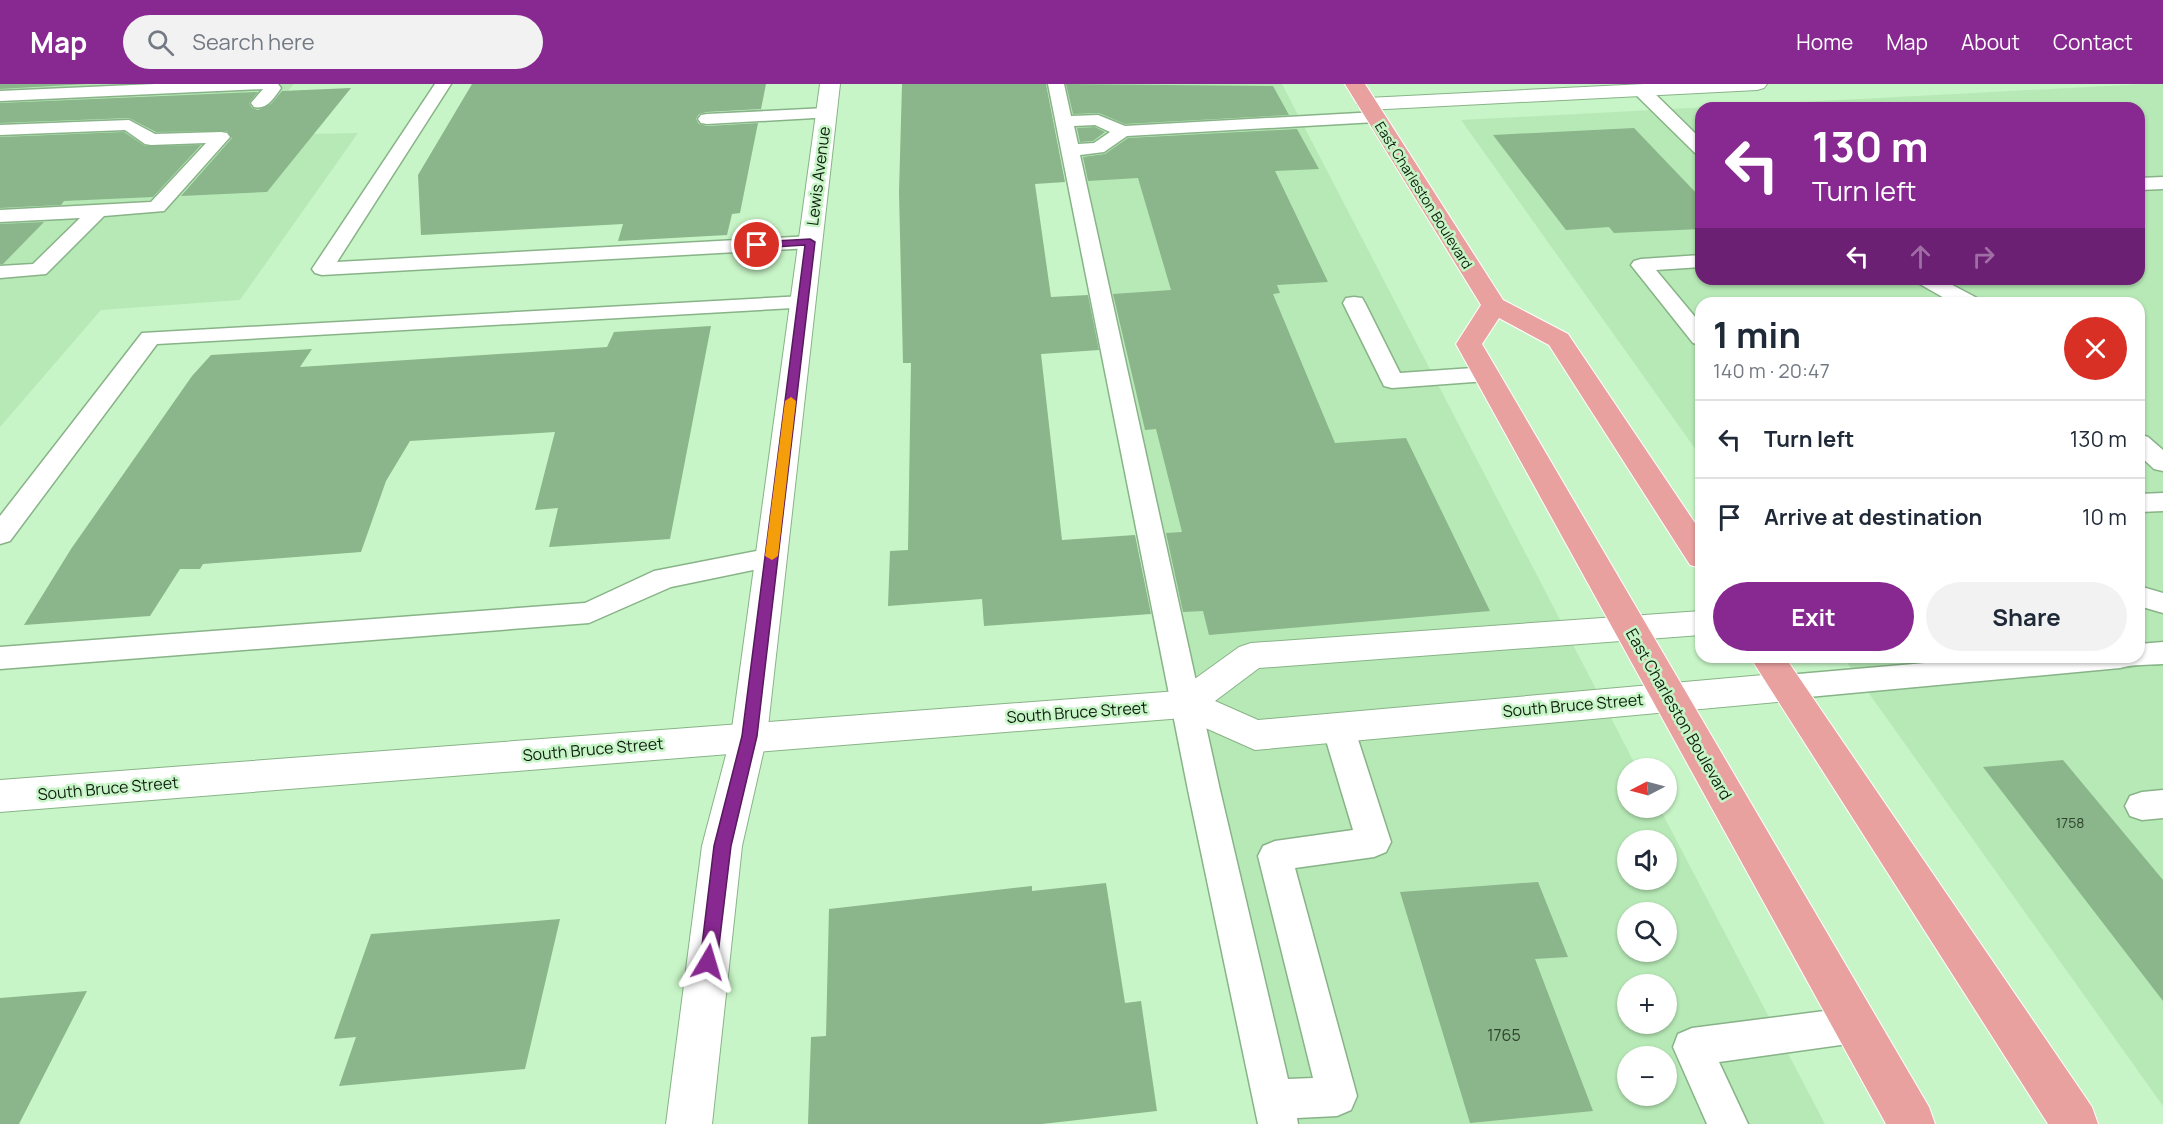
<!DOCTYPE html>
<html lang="en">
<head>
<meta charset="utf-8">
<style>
	:root { --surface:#fff; --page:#f2f2f3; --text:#1f2937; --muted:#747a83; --line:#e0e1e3; --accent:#882891 }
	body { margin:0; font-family:Manrope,sans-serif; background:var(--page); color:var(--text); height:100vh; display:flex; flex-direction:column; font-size:22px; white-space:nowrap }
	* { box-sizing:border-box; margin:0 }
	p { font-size:20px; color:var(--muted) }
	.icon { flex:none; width:33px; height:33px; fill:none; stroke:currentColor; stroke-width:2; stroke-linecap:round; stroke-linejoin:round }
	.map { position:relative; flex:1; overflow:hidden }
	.drawer { position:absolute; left:1695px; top:213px; width:450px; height:366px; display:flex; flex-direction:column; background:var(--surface); border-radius:18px; box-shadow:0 2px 4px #0004 }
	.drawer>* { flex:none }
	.banner { position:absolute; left:1695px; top:18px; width:450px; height:183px; border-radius:18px; box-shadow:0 2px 4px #0004; background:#882891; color:#fff; overflow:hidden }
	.needle { width:39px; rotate:264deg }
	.controls { position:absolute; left:1617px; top:674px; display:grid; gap:12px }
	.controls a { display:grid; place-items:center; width:60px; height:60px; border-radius:50%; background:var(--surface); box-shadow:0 2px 4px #0004; font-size:30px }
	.pin { position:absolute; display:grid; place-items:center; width:51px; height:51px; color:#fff; margin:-26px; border:3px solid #fff; border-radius:50%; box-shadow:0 2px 6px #0007 }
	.me { position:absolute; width:66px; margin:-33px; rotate:7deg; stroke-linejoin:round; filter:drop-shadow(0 0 4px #0008) }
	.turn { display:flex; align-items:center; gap:21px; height:126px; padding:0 18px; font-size:27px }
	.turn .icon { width:78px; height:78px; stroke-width:2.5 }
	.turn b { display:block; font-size:42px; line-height:51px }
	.lanes { display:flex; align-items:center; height:57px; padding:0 18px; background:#0003; justify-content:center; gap:30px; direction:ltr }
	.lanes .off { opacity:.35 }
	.round { display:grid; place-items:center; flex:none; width:63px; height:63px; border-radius:32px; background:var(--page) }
	.head { display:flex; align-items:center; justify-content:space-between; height:102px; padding:0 18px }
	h1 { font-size:36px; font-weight:700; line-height:45px }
	.action { display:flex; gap:12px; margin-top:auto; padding:12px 18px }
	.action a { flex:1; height:69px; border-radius:36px; background:var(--accent); color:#fff; font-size:24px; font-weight:700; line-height:69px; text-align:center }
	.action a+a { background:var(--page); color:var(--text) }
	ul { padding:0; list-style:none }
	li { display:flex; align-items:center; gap:18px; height:78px; padding:0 18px; border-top:2px solid var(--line) }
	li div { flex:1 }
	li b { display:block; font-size:22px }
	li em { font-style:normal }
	header { display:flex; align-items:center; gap:36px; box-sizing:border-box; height:84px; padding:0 30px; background:var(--accent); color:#fff }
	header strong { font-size:28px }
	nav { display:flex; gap:33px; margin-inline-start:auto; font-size:21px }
	.search { width:420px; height:54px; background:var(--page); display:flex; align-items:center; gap:15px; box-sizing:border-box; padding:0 21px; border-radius:33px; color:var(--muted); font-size:22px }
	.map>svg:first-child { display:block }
	.built { fill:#b7e9b6; fill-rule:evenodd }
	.building { fill:#8bb58a }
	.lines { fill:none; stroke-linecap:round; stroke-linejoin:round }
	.service-casing { stroke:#88b388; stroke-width:3 }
	.minor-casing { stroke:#88b388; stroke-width:2 }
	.tertiary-casing { stroke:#88b388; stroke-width:2 }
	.primary-casing { stroke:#fff; stroke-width:2 }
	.service { fill:#fff; fill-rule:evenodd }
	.minor { fill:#fff; fill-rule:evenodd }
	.tertiary { fill:#fff; fill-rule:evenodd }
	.primary { fill:#e9a19f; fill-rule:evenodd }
	.route { fill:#882891; stroke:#581a5e; stroke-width:1.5 }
	.slow { fill:#f59e0b }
	.labels { text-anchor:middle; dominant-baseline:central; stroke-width:5; stroke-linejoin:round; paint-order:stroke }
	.far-street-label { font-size:14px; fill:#0e1e0e; stroke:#c8f5c7 }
	.number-label { font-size:14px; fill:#2d442d }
	.street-label { font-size:16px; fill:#0e1e0e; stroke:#c8f5c7 }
	.near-number-label { font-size:16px; fill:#2d442d }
</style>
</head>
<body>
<header>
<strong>Map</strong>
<div class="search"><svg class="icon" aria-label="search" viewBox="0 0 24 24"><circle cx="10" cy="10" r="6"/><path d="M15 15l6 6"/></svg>Search here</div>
<nav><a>Home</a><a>Map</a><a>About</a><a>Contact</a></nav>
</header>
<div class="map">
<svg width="2163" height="1040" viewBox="0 0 2163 1040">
	<rect width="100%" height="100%" fill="#c8f5c7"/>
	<path class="built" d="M 0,0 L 294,0 L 249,51 L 358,49 L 240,216 L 101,226 L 0,343 Z
		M 1048,0 L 1282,0 L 1637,684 L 1628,684 L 1628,723 L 1659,723 L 1825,1040 L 1261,1040 ZM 1628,756 L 1666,756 L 1666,795 L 1628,795 ZM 1628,828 L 1666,828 L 1666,867 L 1628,867 ZM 1628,900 L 1666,900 L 1666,939 L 1628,939 ZM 1628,972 L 1666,972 L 1666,1011 L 1628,1011 Z
		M 2144,0 L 2163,0 L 2163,1022 L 1843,573 L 2139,573 L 2139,219 L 1701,219 L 1701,373 L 1461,36 ZM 1701,24 L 2139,24 L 2139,195 L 1701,195 Z"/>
	<path class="building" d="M 0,0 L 87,0 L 0,5 Z
		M 472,0 L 766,0 L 761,25 L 707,28 L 699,30 L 696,35 L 699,40 L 707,42 L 758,39 L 740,129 L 732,130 L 727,151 L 618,157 L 623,140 L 421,151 L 418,91 Z
		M 902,0 L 1046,0 L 1065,98 L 1035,100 L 1051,213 L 1088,211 L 1099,266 L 1041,270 L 1062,456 L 1135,451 L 1151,530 L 984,542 L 982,515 L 888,522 L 890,467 L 908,466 L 911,279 L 903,279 L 899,108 Z
		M 1066,0 L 1273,2 L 1289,31 L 1125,40 L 1099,29 L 1073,30 Z
		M 351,4 L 267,108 L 181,112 L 232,54 L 227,47 L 156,48 L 129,34 L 0,39 L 0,19 L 258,8 L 249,19 L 252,24 L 258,26 L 271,20 L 282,7 Z
		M 1095,43 L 1105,48 L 1093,57 L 1080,58 L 1077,44 Z
		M 1634,44 L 1701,114 L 1701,145 L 1614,149 L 1609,143 L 1566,146 L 1493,51 Z
		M 1297,45 L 1319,85 L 1275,87 L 1328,198 L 1277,201 L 1280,209 L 1273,210 L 1335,359 L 1406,354 L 1490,527 L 1209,551 L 1203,527 L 1183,528 L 1166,449 L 1182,448 L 1156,345 L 1145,346 L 1113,210 L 1171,206 L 1138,94 L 1088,97 L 1083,73 L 1105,70 L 1128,54 Z
		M 124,48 L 145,62 L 201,61 L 153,113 L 64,117 L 61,121 L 0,124 L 0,53 Z
		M 44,138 L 3,180 L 0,180 L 0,140 Z
		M 711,242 L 670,455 L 549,463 L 558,424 L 535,426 L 555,348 L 410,357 L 386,397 L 361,468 L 203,480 L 200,485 L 180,485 L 150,532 L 24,541 L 71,465 L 192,292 L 211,271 L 312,265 L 300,283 L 607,263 L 614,248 Z
		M 2063,676 L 2163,796 L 2163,917 L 1983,683 Z
		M 1538,798 L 1568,873 L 1535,875 L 1593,1027 L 1470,1039 L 1400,808 Z
		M 1106,799 L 1125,919 L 1141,917 L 1157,1027 L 1042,1040 L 808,1040 L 811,953 L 826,952 L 829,825 L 1032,802 L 1032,807 Z
		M 560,835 L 525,985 L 339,1002 L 356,953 L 334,955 L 371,850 Z
		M 87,907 L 19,1040 L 0,1040 L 0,914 Z"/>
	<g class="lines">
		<defs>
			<path id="service" d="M 155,0 L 278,0 L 281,4 C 274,14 267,26 254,23 L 251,19 L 263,5 L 0,17 L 0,7 Z
				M 435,0 L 451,0 L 337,178 L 810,152 L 817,154 L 820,158 L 817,162 L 810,164 L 322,191 L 315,189 L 312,185 Z
				M 1048,0 L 1064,0 L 1071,32 L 1098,31 L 1125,42 L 1376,28 L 1382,29 L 1385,33 L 1382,37 L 1376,38 L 1127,52 L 1104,68 L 1080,71 L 1220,706 L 1288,995 L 1313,994 L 1258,772 L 1263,762 L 1275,757 L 1353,746 L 1322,643 L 1327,634 L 1338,631 L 1349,634 L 1354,643 L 1391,758 L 1386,768 L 1374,773 L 1295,784 L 1357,1012 L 1351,1026 L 1337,1032 L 1297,1034 L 1298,1040 L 1258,1040 L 1188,706 ZM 1095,41 L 1110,48 L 1094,59 L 1078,60 L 1074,42 Z
				M 1641,1 L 1647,2 L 1701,55 L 1701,70 L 1695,69 L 1635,10 L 1633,6 L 1635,2 Z
				M 826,24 L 832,25 L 835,29 L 832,33 L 707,40 L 701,39 L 698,35 L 701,31 L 707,30 Z
				M 129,36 L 155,50 L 221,48 L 227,49 L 230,53 L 164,127 L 104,132 L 46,190 L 0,194 L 0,182 L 33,180 L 80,134 L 0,138 L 0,126 L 151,118 L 206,59 L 151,61 L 145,60 L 125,46 L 0,51 L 0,41 Z
				M 2163,93 L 2163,105 L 2139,106 L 2139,94 Z
				M 1701,171 L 1701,183 L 1656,186 L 1701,240 L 1701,261 L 1693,259 L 1631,181 L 1634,177 L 1641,175 Z
				M 1914,195 L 1941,195 L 1977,214 L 1980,219 L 1953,219 L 1918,199 Z
				M 803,212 L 811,213 L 814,218 L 811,223 L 157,260 L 10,457 L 0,460 L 0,432 L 142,249 Z
				M 1354,213 L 1362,214 L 1365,219 L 1400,289 L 1487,283 L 1495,285 L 1499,290 L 1495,295 L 1487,297 L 1392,304 L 1384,302 L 1343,219 L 1346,214 Z
				M 2139,350 L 2148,353 L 2163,366 L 2163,387 L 2154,385 L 2139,371 Z
				M 2163,409 L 2163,427 L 2139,428 L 2139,410 Z
				M 772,464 L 782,466 L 786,473 L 782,480 L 671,503 L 589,539 L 0,585 L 0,563 L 585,519 L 654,487 Z
				M 2139,502 L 2163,509 L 2163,529 L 2139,522 Z
				M 2163,558 L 2163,580 C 2147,581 2134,580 2120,584 L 1787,615 L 1776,611 L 1772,603 L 1776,595 L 1787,591 L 1994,573 L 2139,573 L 2139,560 Z
				M 2163,706 L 2163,734 L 2142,736 L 2130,732 L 2125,722 L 2130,712 L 2142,708 Z
				M 1855,923 L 1868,928 L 1874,941 L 1868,954 L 1855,959 L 1719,978 L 1748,1040 L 1707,1040 L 1673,963 L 1678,950 L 1692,944 Z"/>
			<path id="minor" d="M 820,0 L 840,0 L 767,652 L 742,762 L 712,1040 L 666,1040 L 702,762 L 731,652 Z"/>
			<path id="tertiary" d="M 1644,0 L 1767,0 L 1764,4 L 1757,6 L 1367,26 L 1360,24 L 1357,20 L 1360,16 L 1367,14 Z
				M 1701,527 L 1701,551 L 1259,584 L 1215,617 L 1258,636 L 1787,589 L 1799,593 L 1805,603 L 1799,613 L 1787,617 L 1255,666 L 1183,634 L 0,728 L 0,696 L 1178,607 L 1239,563 L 1251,559 Z"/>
			<path id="primary" d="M 1345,0 L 1365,0 L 1503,216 L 1568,250 L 1701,448 L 1701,484 L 1690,481 L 1549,261 L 1499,234 L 1482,260 L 1929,1023 L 1935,1040 L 1886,1040 L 1456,260 L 1481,221 Z
				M 1750,573 L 1785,573 L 2092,1023 L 2098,1040 L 2048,1040 Z"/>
		</defs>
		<use href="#service" class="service-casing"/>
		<use href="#minor" class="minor-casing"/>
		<use href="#tertiary" class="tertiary-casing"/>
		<use href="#primary" class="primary-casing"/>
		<use href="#service" class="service"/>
		<use href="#minor" class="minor"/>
		<use href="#tertiary" class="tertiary"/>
		<use href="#primary" class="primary"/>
	</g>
	<path class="route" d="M 810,155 L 815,158 L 757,652 L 731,762 L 717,878 L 715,884 L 708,886 L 702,884 L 700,878 L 714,762 L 742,652 L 805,161 L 757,164 L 752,161 L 757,158 Z"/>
	<path class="slow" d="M 791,313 L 796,317 L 778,472 L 772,476 L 765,472 L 785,317 Z"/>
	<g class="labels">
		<g class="far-street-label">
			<text transform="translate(1424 111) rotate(58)">East Charleston Boulevard</text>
		</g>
		<g class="number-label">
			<text x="2070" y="738">1758</text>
		</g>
		<g class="street-label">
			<text transform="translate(818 92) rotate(-83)">Lewis Avenue</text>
			<text transform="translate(1573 621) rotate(-5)">South Bruce Street</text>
			<text transform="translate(1077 628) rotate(-4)">South Bruce Street</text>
			<text transform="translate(1679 630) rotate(60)">East Charleston Boulevard</text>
			<text transform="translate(593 665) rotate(-5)">South Bruce Street</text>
			<text transform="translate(108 704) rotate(-5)">South Bruce Street</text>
		</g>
		<g class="near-number-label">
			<text x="1504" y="951">1765</text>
		</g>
	</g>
</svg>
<div class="controls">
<a><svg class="needle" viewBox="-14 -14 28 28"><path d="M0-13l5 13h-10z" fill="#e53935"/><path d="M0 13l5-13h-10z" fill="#747a83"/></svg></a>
<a><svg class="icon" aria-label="sound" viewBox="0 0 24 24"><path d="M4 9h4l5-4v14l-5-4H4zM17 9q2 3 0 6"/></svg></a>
<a><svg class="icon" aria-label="search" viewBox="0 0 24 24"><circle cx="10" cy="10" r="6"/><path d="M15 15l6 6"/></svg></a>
<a>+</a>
<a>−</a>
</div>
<div class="pin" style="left:757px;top:161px;background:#d93025"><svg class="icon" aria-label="arrive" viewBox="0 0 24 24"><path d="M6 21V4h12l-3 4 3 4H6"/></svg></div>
<svg class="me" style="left:708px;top:878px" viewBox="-20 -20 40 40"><path d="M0-17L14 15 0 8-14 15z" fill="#882891" stroke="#fff" stroke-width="4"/></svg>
<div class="banner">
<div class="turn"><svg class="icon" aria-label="left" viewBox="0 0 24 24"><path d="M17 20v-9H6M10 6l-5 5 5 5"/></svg><div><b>130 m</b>Turn left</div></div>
<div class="lanes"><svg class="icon" aria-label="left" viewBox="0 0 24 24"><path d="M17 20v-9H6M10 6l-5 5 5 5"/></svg><svg class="icon off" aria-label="ahead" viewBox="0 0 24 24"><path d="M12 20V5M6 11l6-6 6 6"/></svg><svg class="icon off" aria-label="right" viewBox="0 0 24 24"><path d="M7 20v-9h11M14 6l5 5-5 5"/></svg></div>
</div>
<section class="drawer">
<div class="head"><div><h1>1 min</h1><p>140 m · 20:47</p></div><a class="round" style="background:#d93025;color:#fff"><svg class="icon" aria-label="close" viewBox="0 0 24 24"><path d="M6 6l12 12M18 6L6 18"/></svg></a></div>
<ul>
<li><svg class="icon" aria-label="left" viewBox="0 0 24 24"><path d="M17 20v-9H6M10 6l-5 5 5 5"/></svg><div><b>Turn left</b></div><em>130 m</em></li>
<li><svg class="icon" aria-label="arrive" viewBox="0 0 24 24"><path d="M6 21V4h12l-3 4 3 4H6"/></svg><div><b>Arrive at destination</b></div><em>10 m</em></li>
</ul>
<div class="action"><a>Exit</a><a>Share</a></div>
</section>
</div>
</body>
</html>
